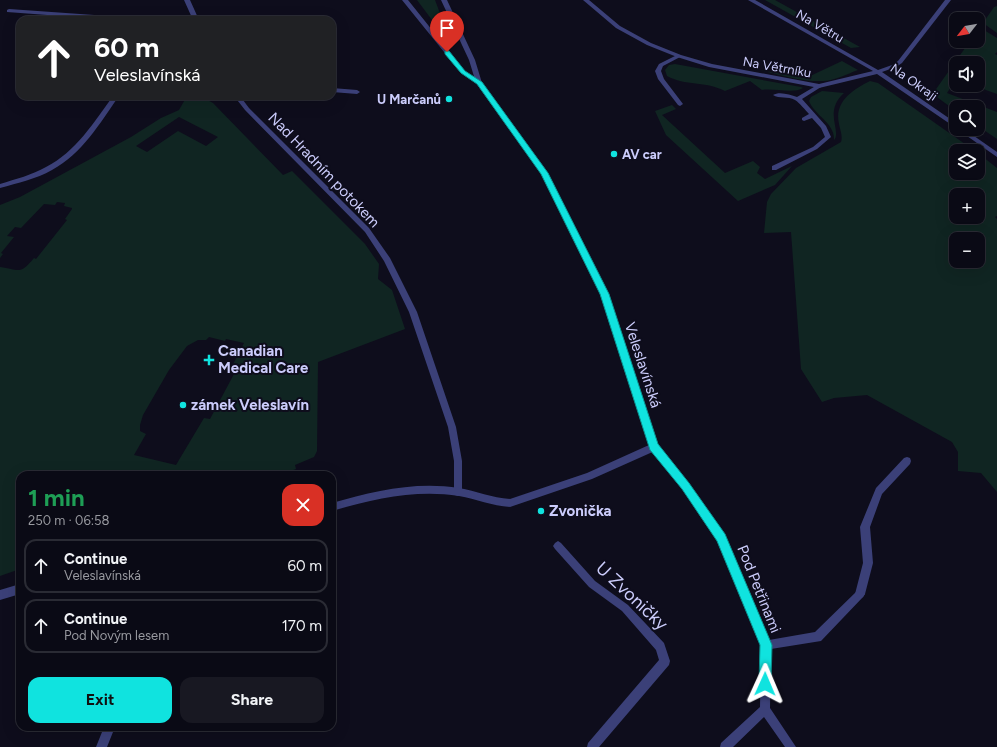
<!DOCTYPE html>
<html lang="en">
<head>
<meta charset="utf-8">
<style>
	:root { --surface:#0a0a15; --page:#181822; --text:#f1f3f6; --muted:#999aa0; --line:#2a2b34; --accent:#10e3df }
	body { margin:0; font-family:Figtree,sans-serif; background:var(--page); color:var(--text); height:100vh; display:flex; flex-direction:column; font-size:15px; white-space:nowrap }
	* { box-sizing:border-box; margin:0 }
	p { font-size:13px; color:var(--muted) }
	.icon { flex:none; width:22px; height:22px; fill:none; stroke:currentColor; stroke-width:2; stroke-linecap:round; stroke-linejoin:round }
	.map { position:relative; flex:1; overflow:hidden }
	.drawer { position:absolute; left:16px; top:471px; width:320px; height:260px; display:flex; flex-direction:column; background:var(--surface); border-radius:12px; box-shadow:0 4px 16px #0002,0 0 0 1px var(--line) }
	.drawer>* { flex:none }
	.banner { position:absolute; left:16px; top:16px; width:320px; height:84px; border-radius:12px; box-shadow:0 4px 16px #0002,0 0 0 1px var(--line); background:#202124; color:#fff; overflow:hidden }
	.needle { width:26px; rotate:239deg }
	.fabs { position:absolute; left:949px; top:12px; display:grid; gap:8px }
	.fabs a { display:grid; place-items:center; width:36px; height:36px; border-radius:8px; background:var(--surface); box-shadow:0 4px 16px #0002,0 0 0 1px var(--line); font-size:20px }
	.pin { position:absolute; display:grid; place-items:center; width:34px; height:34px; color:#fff; margin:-41px -17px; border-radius:50% 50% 50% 0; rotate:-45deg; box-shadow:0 0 4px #0007 }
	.pin .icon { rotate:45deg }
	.me { position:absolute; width:44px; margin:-22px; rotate:1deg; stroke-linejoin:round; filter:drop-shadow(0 0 3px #0008) }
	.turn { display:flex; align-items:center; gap:14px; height:84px; padding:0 12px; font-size:18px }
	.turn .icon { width:52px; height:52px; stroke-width:2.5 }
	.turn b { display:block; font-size:28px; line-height:34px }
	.round { display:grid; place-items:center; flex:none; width:42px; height:42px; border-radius:12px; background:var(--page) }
	.summary { display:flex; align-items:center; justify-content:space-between; height:68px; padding:0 12px }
	h1 { font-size:24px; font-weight:700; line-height:30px; color:#1e9e55 }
	.button { display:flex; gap:8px; margin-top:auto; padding:8px 12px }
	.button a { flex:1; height:46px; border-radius:12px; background:var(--accent); color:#111; font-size:16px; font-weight:700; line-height:46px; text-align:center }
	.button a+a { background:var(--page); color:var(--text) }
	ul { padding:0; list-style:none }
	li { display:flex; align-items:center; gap:12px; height:54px; margin:0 8px 6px; padding:0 4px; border:2px solid var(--line); border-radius:12px }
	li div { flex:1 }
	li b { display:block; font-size:15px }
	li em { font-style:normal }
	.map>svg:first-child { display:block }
	.green { fill:#102522; fill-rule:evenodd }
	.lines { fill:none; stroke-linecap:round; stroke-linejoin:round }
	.service { fill:#3b4078; fill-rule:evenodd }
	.minor { fill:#3b4078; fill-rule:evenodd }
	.tertiary { fill:#3b4078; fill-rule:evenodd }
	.route { fill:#10e3df; stroke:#0a9491 }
	.poi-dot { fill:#10e3df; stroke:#0e0d1c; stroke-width:1.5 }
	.labels { text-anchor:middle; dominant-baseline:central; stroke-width:4; stroke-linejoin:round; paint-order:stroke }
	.far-street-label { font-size:13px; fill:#cbccfb; stroke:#0e0d1c }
	.far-poi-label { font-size:13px; font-weight:bold; fill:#cbccfb; stroke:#0e0d1c; text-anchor:end }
	.street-label { font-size:15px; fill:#cbccfb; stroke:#0e0d1c }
	.poi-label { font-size:15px; font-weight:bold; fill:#cbccfb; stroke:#0e0d1c; text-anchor:start }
	.near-street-label { font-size:18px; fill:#cbccfb; stroke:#0e0d1c }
</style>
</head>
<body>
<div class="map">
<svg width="997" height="747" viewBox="0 0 997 747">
	<rect width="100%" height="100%" fill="#0e0d1c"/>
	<path class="green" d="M 417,0 L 435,0 L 453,48 Z
		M 765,0 L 775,0 L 860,47 L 851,48 Z
		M 997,6 L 997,33 L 983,23 L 994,7 Z
		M 978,29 L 984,30 L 997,38 L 997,52 L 995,54 L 997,55 L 997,94 L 972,85 L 978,85 L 978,63 L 956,63 L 956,79 L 947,93 L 997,112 L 997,139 L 978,126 L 978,107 L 956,107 L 956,111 L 934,95 L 934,92 L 970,41 L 978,41 Z
		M 842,61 L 858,70 C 847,74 834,81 823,81 C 801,82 779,74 759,70 L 806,78 Z
		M 675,64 L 801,87 L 803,88 C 794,94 774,88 762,90 L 750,81 L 725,91 C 706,81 685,86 667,76 L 665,70 L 669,65 Z
		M 870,81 L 878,83 L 975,151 L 956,151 L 956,173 L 978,173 L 978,153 L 997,168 L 997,216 L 995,217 L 997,219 L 997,492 L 981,473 L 958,471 L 958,452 L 952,442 L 867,395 L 834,398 L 822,402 L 801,369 L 791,232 L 764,233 L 767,202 L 771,194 L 796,168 L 841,142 C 843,136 840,130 839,124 C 834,102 852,90 870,81 ZM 956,195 L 978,195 L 978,217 L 956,217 ZM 956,239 L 978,239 L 978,261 L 956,261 Z
		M 822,91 L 844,93 C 823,112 842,131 834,140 C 835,123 815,116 809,101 L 811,97 Z
		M 187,96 L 200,96 L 213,103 L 283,175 L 292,171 L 365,244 L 379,264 L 378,279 L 392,290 L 405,329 L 318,362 L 317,451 L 314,457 L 295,465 L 296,469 L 280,475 L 20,475 L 20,569 L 0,576 L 0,267 C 20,270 20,275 34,258 L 36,259 L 67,220 L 65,219 L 72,209 L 72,208 L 64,206 L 65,203 L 57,202 L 55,205 L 44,204 L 21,228 L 15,227 L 7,236 L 14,237 L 1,253 L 3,254 L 0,258 L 0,205 L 20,197 L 131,137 L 161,118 L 179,110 ZM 179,117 L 218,137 L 206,146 L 178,131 L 147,152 L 136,146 ZM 209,337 L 225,341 L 226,339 L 244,343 L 229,372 L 234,374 L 210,419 L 204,418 L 176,465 L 134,455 L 146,434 L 140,431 L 140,425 L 143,415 L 169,370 L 187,346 L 198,340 L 206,340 Z
		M 672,105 L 676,109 L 662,115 L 725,173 L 753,161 L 760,167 L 757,173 L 765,179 L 792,166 L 775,185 L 738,201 L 666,135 L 655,111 Z"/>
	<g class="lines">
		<path class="service" d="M 9,9 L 137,18 L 140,20 L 114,20 L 7,12 L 7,10 Z
			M 677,55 L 682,56 L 663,66 L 661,71 L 664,79 L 683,104 L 680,106 L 678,105 L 658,79 L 655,71 L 659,64 Z
			M 819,84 L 821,85 L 821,87 L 802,99 L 826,126 L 831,137 L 817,149 L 776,170 L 772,170 L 772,166 L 813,147 L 825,137 L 821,128 L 812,118 L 804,121 L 802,120 L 802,118 L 809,114 C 805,110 800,103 795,100 C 788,96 779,99 773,95 C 780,91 790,95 797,97 Z
			M 113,96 L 119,96 C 100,123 82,154 52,170 C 36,179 18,183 0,188 L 0,184 C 16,179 32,175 46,167 C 76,152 94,122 113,96 Z
			M 907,457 L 910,458 L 911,461 L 910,464 L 882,494 L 870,527 L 873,563 L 865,594 L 863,597 L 860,599 L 857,597 L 855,594 L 863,563 L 860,527 L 876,488 L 904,458 Z"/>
		<path class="minor" d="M 184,0 L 190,0 L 199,20 L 193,20 Z
			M 402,0 L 408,0 L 465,71 L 481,82 L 481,84 L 477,84 L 461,73 Z
			M 583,0 L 589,0 L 620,26 L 651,43 L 681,55 L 712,64 L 819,84 L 873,71 L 748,0 L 755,0 L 878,70 L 892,65 L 898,61 L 945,0 L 951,0 L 902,63 L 896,67 L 882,72 L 956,123 L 956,128 L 877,74 L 819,88 L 709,67 L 677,57 L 647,45 L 616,28 Z
			M 332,88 L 357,90 L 360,92 L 357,94 L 332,92 Z
			M 234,96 L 240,96 L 249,108 L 369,228 L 390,258 L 417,312 L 456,427 L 462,461 L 462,492 L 461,495 L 458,496 L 455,495 L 454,492 L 454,461 L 448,427 L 409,312 L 384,261 L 365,232 L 245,110 Z
			M 957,129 L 964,129 L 997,152 L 997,157 Z
			M 654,443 L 657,444 L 688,483 L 724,534 L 769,640 L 815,632 L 857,591 L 860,589 L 863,591 L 865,594 L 863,597 L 821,641 L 771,649 L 770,708 L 796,747 L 785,747 L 764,717 L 733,747 L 720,747 L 721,743 L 760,707 L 761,645 L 718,540 L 682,489 L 651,450 L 650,447 L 651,444 Z
			M 558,541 L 561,543 L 595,581 L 628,605 L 664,643 L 670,661 L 669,665 L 599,747 L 587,747 L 588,743 L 659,660 L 656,650 L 622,611 L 589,587 L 555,549 L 553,546 L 555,543 Z
			M 20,584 L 20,594 L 0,600 L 0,590 Z"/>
		<path class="tertiary" d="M 441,0 L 447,0 L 475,60 L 482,83 L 548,173 L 609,294 L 658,447 L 657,450 L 592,479 L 510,507 C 492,506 476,499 459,496 C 416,489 373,499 332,511 L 332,503 C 373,491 416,481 459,488 C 476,491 492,498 510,499 L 587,473 L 649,445 L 601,294 L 542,174 L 476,83 L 469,60 Z
			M 104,727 L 115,727 L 107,747 L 96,747 Z"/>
	</g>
	<path class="route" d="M 445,51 L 449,51 L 465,71 L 482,82 L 548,173 L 609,294 L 658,444 L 689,483 L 725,534 L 772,645 L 771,684 L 769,688 L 765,690 L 761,688 L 759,684 L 760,645 L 717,541 L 682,489 L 650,450 L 600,294 L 541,174 L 477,84 L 461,73 L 445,54 Z"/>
	<g class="poi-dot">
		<circle cx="449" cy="99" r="4"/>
		<circle cx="614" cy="154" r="4"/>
		<path d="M207 354h4v4h4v4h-4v4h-4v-4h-4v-4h4z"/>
		<circle cx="183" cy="405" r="4"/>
		<circle cx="541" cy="511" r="4"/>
	</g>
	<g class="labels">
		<g class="far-street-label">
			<text transform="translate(820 26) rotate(30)">Na Větru</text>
			<text transform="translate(777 67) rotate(10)">Na Větrníku</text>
			<text transform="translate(914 82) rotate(35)">Na Okraji</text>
		</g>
		<g class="far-poi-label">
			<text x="441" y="99">U Marčanů</text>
			<text x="622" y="154" text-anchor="start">AV car</text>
		</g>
		<g class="street-label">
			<text transform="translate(324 170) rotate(46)">Nad Hradním potokem</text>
			<text transform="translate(643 365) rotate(72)">Veleslavínská</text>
			<text transform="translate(759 589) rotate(68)">Pod Petřinami</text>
		</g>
		<g class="poi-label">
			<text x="218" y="351">Canadian<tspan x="218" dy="17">Medical Care</tspan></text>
			<text x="191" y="405">zámek Veleslavín</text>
			<text x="549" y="511">Zvonička</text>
		</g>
		<g class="near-street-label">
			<text transform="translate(632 596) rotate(43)">U Zvoničky</text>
		</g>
	</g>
</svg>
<div class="fabs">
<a><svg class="needle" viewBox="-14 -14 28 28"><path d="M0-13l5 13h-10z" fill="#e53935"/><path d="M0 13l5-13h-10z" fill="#999aa0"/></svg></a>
<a><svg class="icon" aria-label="sound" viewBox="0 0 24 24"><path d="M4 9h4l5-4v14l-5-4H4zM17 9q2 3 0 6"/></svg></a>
<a><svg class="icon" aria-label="search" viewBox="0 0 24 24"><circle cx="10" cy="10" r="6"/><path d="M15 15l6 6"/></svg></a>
<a><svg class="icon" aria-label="layers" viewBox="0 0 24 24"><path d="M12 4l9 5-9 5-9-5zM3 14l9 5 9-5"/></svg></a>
<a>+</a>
<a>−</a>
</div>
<div class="pin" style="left:447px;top:52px;background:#d93025"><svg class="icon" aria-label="arrive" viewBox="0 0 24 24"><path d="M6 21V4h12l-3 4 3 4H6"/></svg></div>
<svg class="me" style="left:765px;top:684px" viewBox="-20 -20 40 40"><path d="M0-17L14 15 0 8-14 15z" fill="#10e3df" stroke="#fff" stroke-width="4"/></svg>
<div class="banner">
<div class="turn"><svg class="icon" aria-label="ahead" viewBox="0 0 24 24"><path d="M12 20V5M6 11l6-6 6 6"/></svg><div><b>60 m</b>Veleslavínská</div></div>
</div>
<section class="drawer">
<div class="summary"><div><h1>1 min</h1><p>250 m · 06:58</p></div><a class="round" style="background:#d93025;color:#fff"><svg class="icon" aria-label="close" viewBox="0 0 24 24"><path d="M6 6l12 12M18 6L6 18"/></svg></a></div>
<ul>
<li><svg class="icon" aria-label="ahead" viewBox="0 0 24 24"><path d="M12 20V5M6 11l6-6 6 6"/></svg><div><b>Continue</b><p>Veleslavínská</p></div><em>60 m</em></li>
<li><svg class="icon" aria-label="ahead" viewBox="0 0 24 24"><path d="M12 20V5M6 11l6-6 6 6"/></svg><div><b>Continue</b><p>Pod Novým lesem</p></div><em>170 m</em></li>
</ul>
<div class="button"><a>Exit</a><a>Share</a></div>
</section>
</div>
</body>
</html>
